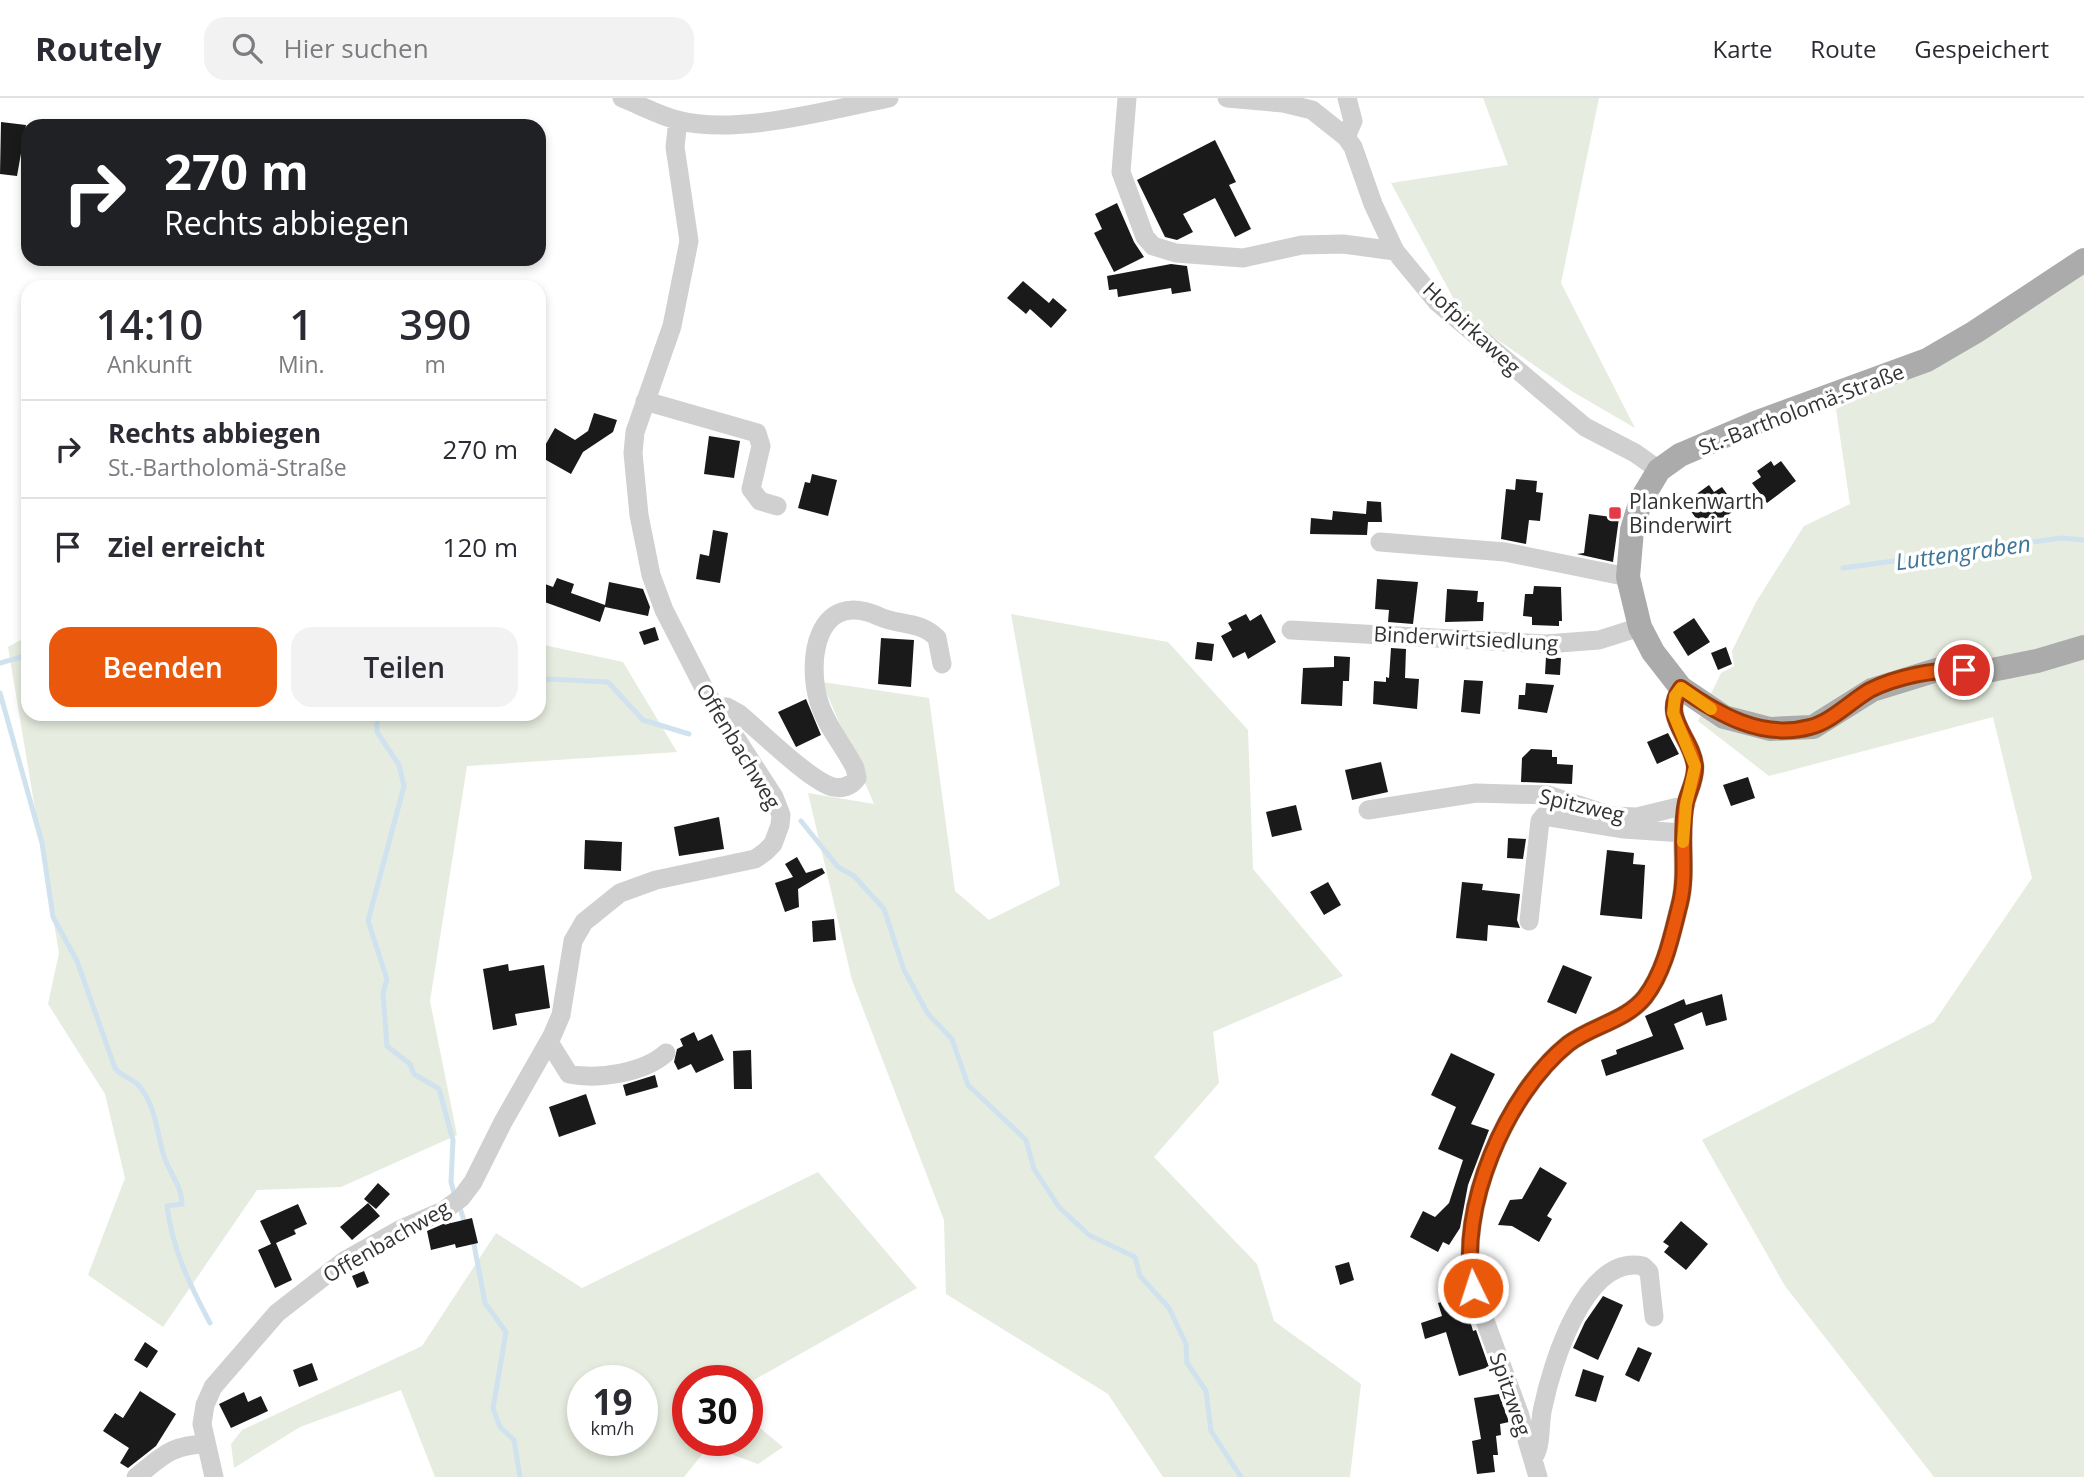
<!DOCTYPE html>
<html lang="de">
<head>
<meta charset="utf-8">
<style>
	:root { --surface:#fff; --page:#f2f2f3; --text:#2b2b33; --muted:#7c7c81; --line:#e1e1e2; --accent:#ea580c }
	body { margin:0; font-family:"Open Sans",sans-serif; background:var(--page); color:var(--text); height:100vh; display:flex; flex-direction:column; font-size:26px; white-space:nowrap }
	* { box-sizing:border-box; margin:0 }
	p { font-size:23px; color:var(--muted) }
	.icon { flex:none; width:38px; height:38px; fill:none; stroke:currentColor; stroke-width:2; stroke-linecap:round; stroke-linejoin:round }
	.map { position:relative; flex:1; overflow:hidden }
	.panel { position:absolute; left:21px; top:182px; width:525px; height:441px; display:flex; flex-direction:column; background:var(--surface); border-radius:21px; box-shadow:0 4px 10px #0003 }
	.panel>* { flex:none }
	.banner { position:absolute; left:21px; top:21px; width:525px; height:147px; border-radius:21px; box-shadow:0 4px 10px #0003; background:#202124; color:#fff; overflow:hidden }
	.speed { position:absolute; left:567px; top:1267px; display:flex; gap:14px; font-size:35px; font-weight:700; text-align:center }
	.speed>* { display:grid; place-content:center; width:91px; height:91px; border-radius:50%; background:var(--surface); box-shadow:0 4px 10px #0003; line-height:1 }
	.speed small { font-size:18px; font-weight:400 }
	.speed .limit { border:10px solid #d22; background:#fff; color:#111 }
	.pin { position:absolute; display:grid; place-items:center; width:60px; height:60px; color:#fff; margin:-30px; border:4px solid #fff; border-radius:50%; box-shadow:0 2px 7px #0007 }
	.me { position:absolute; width:77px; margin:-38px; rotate:356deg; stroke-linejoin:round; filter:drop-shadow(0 0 5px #0008) }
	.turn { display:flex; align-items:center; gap:24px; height:147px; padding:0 28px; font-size:32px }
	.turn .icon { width:91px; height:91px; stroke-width:2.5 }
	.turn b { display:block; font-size:49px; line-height:60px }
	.eta { display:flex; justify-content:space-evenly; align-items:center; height:119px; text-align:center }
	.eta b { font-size:42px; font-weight:600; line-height:49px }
	.primary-button { display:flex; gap:14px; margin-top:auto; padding:14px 28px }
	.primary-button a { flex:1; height:80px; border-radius:21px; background:var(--accent); color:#fff; font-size:28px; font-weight:600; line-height:80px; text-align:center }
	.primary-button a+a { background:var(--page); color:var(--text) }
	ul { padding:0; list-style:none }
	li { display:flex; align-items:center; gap:21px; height:98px; padding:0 28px; border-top:2px solid var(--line) }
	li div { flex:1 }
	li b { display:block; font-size:26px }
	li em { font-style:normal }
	header { display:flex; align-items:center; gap:42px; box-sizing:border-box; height:98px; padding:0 35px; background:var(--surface); border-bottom:2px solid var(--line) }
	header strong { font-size:33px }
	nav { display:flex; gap:38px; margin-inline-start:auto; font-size:24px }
	.search { width:490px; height:63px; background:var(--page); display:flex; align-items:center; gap:18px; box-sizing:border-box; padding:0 24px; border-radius:21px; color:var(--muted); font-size:26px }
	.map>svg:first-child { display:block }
	.green { fill:#e6ecdf; fill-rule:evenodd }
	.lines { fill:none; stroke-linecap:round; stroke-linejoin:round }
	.stream { stroke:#cfe2ee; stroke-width:5 }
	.building { fill:#1a1a1a }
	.minor { stroke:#d0d0d0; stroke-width:19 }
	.major { stroke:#ababab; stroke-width:24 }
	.route-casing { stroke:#983908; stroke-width:18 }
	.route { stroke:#ea580c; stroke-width:12 }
	.slow { stroke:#f59e0b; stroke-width:12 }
	.poi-dot { fill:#e63946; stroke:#fff; stroke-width:2.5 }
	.labels { text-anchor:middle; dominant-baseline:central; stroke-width:7; stroke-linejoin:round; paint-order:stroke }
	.street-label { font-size:21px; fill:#333; stroke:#fff }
	.poi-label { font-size:21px; fill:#333; stroke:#fff; text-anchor:start }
	.water-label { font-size:23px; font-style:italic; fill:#3f7597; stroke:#fff }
</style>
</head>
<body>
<header>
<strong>Routely</strong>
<div class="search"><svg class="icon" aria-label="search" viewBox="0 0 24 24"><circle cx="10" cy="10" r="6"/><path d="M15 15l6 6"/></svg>Hier suchen</div>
<nav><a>Karte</a><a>Route</a><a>Gespeichert</a></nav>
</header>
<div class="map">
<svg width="2084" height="1379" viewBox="0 0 2084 1379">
	<rect width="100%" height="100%" fill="#fff"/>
	<path class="green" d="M 1483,0 L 1599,0 L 1561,185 L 1635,330 L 1573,294 L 1463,218 L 1391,85 L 1508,67 Z
		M 2084,172 L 2084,1379 L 1934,1379 L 1785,1188 L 1702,1042 L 1934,924 L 2032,780 L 1993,619 L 1769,678 L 1698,623 L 1721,575 L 1734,568 L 1732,553 L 1756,504 L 1804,428 L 1850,406 L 1836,311 L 1886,288 Z
		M 1011,516 L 1168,544 L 1248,632 L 1253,771 L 1343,878 L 1213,934 L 1219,985 L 1154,1059 L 1257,1166 L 1274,1223 L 1361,1286 L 1350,1379 L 1163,1379 L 1108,1296 L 946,1196 L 944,1122 L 852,882 L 808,695 L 874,706 L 822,584 L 929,600 L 955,793 L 989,822 L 1060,787 Z
		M 28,538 L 28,616 L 539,616 L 539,546 L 623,564 L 677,654 L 467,668 L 430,903 L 457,1037 L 341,1089 L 257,1092 L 163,1229 L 88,1177 L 125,1080 L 105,996 L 48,906 L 59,855 L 8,549 Z
		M 818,1074 L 917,1190 L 754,1282 L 747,1298 L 747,1283 L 688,1283 L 688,1342 L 747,1342 L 747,1319 L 783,1349 L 758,1366 L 709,1348 L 684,1379 L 435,1379 L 401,1292 L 300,1329 L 234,1370 L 231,1346 L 242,1332 L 422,1248 L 496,1135 L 582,1190 ZM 583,1283 L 642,1283 L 642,1342 L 583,1342 Z"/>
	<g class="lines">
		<path class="stream" d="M 1843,470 L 2061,440 L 2084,442
			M 0,565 L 28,557
			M 539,584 L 548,581 L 608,584 L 643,622 L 689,636
			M 0,595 L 42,745 L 53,819 L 77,863 L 115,970 C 122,980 134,980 140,989 C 156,1010 156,1030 163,1055 C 167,1072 182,1087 182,1106 L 167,1108 C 172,1151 190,1187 210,1225
			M 377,616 L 377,634 L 399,667 L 404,688 L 368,823 L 387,881 L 383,895 L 387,948 L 410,966 L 414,976 L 439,991 L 453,1042 L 451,1084 L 454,1095
			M 801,723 L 838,769 L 854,778 L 884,811 L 904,872 L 928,916 L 952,941 L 968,987 L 1026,1042 L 1034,1071 L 1059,1109 L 1089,1137 L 1135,1159 L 1140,1178 L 1169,1210 L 1186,1246 L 1187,1265 L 1206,1293 L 1211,1333 L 1241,1379
			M 460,1110 L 465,1126
			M 473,1141 L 485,1205 L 506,1234 L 493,1310 L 500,1329 L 514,1342 L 520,1379"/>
	</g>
	<path class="building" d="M 1,24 L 26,27 L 17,78 L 0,76 Z
		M 1215,42 L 1236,84 L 1229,87 L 1251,131 L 1235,139 L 1215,100 L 1183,116 L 1193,134 L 1177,142 L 1165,139 L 1137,82 Z
		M 1117,105 L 1134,144 L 1144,159 L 1114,174 L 1094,135 L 1102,131 L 1095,116 Z
		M 1171,166 L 1187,168 L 1191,193 L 1172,196 L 1171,190 L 1118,199 L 1117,191 L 1109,192 L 1107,178 Z
		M 1023,183 L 1049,205 L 1053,200 L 1067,212 L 1051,230 L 1030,211 L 1026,216 L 1007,200 Z
		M 594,315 L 617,322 L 613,334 L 583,354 L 571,376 L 539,358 L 555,330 L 575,342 L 588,333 Z
		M 709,338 L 740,343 L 734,380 L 704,376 Z
		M 1771,363 L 1774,368 L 1781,363 L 1796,383 L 1767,405 L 1752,385 L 1761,379 L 1757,373 Z
		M 812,376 L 837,382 L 828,418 L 798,410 L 805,384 L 810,385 Z
		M 1516,381 L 1537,383 L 1536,394 L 1543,395 L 1540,423 L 1529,422 L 1526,446 L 1501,441 L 1506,391 L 1515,392 Z
		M 1709,387 L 1714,394 L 1722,389 L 1737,410 L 1706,434 L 1690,412 L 1696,408 L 1691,400 Z
		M 1367,403 L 1381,404 L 1382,424 L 1368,424 L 1367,437 L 1310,436 L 1311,420 L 1332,422 L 1333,413 L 1366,416 Z
		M 1589,416 L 1619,420 L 1613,464 L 1577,456 L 1584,455 Z
		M 713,432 L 728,435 L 720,485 L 696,481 L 700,456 L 709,458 Z
		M 557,480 L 574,486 L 571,495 L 605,507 L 609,484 L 643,491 L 650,509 L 648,518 L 605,509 L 600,524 L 539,502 L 545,486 L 553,489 Z
		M 1377,481 L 1418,484 L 1413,526 L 1388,524 L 1389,512 L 1375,511 Z
		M 1534,488 L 1561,489 L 1562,523 L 1559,523 L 1559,528 L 1532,527 L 1532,519 L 1523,518 L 1525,496 L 1533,496 Z
		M 1447,491 L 1478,493 L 1477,504 L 1484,504 L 1483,523 L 1445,524 Z
		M 1246,516 L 1250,523 L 1261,516 L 1276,544 L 1248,561 L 1245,554 L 1233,560 L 1221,538 L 1232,532 L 1228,525 Z
		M 1694,520 L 1710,544 L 1688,558 L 1673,534 Z
		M 655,529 L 659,542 L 644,547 L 639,534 Z
		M 881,540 L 914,542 L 911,589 L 878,586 Z
		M 1197,544 L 1214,546 L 1212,563 L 1195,561 Z
		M 1726,549 L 1732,566 L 1718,572 L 1711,555 Z
		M 1391,550 L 1406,551 L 1405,580 L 1419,581 L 1417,611 L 1373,606 L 1374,583 L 1386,584 L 1386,579 L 1389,580 Z
		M 1334,558 L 1350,559 L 1349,583 L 1343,583 L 1342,608 L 1301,606 L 1303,570 L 1334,569 Z
		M 1546,559 L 1561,560 L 1560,577 L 1545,576 Z
		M 1464,582 L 1483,583 L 1480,616 L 1461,614 Z
		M 1526,585 L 1554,587 L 1547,615 L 1518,611 L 1519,597 L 1525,597 Z
		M 806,601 L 821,637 L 796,649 L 778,614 Z
		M 1668,635 L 1679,656 L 1657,666 L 1647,644 Z
		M 1531,651 L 1552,652 L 1552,659 L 1557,659 L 1557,666 L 1573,667 L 1572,686 L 1521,684 L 1522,660 Z
		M 1381,664 L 1388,694 L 1352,702 L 1345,672 Z
		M 1748,679 L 1755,700 L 1731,708 L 1723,687 Z
		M 1296,707 L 1302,732 L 1272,739 L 1266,714 Z
		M 719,719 L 724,751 L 679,758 L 674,729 Z
		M 1508,740 L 1526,741 L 1523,761 L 1507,760 Z
		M 585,742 L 622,744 L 621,773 L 584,771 Z
		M 1607,752 L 1634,755 L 1633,766 L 1645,767 L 1642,821 L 1600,817 Z
		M 797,759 L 806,775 L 822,770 L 825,775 L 798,791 L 799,809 L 785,814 L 775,785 L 793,779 L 785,766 Z
		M 1328,784 L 1341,807 L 1324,817 L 1310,794 Z
		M 1462,784 L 1483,786 L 1482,792 L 1520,796 L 1517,822 L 1520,830 L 1488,827 L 1487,843 L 1456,840 Z
		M 834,821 L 836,842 L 813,844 L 812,823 Z
		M 508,866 L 509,873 L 544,867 L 550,910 L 515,916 L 517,927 L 493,932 L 483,871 Z
		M 1563,867 L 1592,879 L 1576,916 L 1547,904 Z
		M 1722,896 L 1727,922 L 1706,928 L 1702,914 L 1674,926 L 1684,951 L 1606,978 L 1601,962 L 1617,956 L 1616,952 L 1653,938 L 1645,918 L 1684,901 L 1686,907 Z
		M 694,934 L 698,943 L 712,936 L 724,962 L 696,975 L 691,966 L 678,972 L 674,964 L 677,951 L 683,948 L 680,941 Z
		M 751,952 L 752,991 L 734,991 L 733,953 Z
		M 1451,955 L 1495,976 L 1471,1026 L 1489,1032 L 1468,1087 L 1460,1130 L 1449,1147 L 1443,1144 L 1438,1154 L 1410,1139 L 1423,1113 L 1435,1119 L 1449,1105 L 1463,1062 L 1438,1051 L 1456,1009 L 1431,997 Z
		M 655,977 L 658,989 L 626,998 L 623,987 Z
		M 586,996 L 596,1026 L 559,1039 L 549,1009 Z
		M 1540,1069 L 1567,1085 L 1547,1118 L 1552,1121 L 1539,1144 L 1512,1128 L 1498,1127 L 1510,1102 L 1522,1101 Z
		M 378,1085 L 390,1096 L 376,1111 L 364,1101 Z
		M 368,1105 L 380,1118 L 352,1142 L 340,1129 Z
		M 298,1106 L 307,1126 L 294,1132 L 296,1136 L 276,1145 L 292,1182 L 275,1190 L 258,1152 L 271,1146 L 260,1123 Z
		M 472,1120 L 478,1145 L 456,1150 L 455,1146 L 431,1152 L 427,1133 L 450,1123 L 451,1125 Z
		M 1681,1123 L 1708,1146 L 1686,1172 L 1664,1154 L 1669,1148 L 1663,1144 Z
		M 1349,1164 L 1354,1182 L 1340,1187 L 1335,1168 Z
		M 364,1173 L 369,1185 L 357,1190 L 352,1178 Z
		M 1463,1198 L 1473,1233 L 1476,1232 L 1489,1269 L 1459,1278 L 1446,1234 L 1425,1241 L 1421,1225 L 1442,1218 L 1438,1205 Z
		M 1603,1198 L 1623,1207 L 1598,1262 L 1573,1250 L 1585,1224 Z
		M 145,1244 L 158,1253 L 147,1270 L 134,1262 Z
		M 1638,1249 L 1652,1255 L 1639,1284 L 1625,1277 Z
		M 312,1265 L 318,1282 L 299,1289 L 293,1272 Z
		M 1583,1271 L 1604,1278 L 1596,1304 L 1575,1298 Z
		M 140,1293 L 176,1316 L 156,1348 L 128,1370 L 120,1365 L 129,1350 L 103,1333 L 115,1315 L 123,1320 Z
		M 244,1294 L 248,1304 L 261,1298 L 268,1313 L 231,1330 L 219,1306 Z
		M 1499,1296 L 1509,1324 L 1500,1326 L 1501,1337 L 1496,1338 L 1498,1357 L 1493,1357 L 1495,1374 L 1477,1376 L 1472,1343 L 1481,1341 L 1474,1300 Z"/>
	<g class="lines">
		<path class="minor" d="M 622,0 C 640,7 658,17 677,22 C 736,38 829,12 889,0
			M 1127,0 L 1121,74 L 1145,139 L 1153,148 L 1176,155 L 1243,160 L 1302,147 L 1343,146 L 1395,153
			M 1227,0 L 1283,5 L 1312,12 L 1346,39 L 1353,49 L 1373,106 L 1395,153 L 1437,204 L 1585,329 L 1635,355 L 1659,372
			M 1346,39 L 1353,23 L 1347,0
			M 645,303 L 757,335 L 761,348 L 751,391 L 760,403 L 777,408
			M 1380,444 L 1505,454 L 1628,479
			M 1291,532 L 1546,546 L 1599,542 L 1640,529
			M 716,609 L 727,609 L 738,615 C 759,632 810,683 833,689 C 843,691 851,688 857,680 L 855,670 C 844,648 826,628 819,604 C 806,562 817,491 878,518 C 899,528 919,522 937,540 L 942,566
			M 1368,712 L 1476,695 L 1548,697 L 1612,718 L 1637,719 L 1686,707
			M 1529,823 L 1540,723 L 1544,718 L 1624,731 L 1683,735
			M 549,944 L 569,976 C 597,982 644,975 666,955
			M 1535,1357 C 1542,1344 1539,1324 1543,1309 C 1552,1266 1585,1156 1643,1168 L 1649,1174 L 1654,1219
			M 136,1379 C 163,1358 170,1347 206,1346
			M 214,1379 L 202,1326 L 205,1307 L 213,1289 L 277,1215 L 344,1163 L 401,1131 L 443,1113 L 461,1100 L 473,1084 L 503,1024 L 552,938 L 561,917 L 573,843 L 584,824 L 620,795 L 656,782 L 755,761 L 765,754 L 773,746 L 780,727 L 781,717 L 774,699 L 706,594 L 664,512 L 651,477 L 639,417 L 633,355 L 635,334 L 672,228 L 689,143 L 675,49 L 678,22
			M 1538,1379 L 1519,1315 L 1473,1190 C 1457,1111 1506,996 1568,946 C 1591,928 1626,923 1645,899 C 1665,873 1672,836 1680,805 C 1688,772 1678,738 1686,705 C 1689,693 1696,680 1695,668 C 1692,639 1660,619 1681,590"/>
		<path class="major" d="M 2084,162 L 1975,234 L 1927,262 L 1755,325 L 1680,357 L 1659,372 L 1641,402 L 1632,432 L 1628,479 L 1640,529 L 1653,554 L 1681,590 L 1724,619 L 1770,631 L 1813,629 L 1872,592 L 1940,571 L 1987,573 L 2037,563 L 2084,549"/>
	</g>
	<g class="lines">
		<defs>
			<path id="route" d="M 1473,1190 C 1457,1111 1506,996 1568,946 C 1591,928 1626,923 1645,899 C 1665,873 1672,836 1680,805 C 1688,772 1679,738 1686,704 C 1689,693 1696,680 1695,668 C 1692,639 1660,619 1681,590 C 1718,616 1762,642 1810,629 C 1831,624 1851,603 1870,592 C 1896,579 1934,571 1964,572"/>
		</defs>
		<use href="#route" class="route-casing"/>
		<use href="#route" class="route"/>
		<path class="slow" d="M 1683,744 L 1686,707 L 1695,668 L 1673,615 L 1675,598 L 1681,590 L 1711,611"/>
	</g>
	<rect class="poi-dot" x="1608" y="408" width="14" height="14" rx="3.5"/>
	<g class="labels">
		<g class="street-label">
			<text transform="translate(1472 230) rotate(43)">Hofpirkaweg</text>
			<text transform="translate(1801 311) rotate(-21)">St.-Bartholomä-Straße</text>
			<text transform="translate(1466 540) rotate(3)">Binderwirtsiedlung</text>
			<text transform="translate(739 648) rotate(59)">Offenbachweg</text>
			<text transform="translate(1582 707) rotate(13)">Spitzweg</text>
			<text transform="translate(386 1143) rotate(-30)">Offenbachweg</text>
			<text transform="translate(1511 1296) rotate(71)">Spitzweg</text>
		</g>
		<g class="poi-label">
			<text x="1629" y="403">Plankenwarth<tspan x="1629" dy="24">Binderwirt</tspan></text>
		</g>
		<g class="water-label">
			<text transform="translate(1963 454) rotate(-8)">Luttengraben</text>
		</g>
	</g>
</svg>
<div class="speed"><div>19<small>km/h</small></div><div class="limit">30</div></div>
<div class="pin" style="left:1964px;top:572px;background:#d93025"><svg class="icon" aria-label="arrive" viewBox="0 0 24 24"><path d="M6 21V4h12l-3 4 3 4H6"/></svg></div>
<svg class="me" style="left:1473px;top:1190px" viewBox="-20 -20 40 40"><circle r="17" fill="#ea580c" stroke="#fff" stroke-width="3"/><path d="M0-11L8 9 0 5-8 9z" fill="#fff"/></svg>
<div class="banner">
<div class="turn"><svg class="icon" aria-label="right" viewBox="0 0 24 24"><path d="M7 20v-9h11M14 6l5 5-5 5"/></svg><div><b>270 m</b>Rechts abbiegen</div></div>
</div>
<section class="panel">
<div class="eta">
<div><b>14:10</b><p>Ankunft</p></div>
<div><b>1</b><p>Min.</p></div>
<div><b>390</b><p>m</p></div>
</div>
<ul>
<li><svg class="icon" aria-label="right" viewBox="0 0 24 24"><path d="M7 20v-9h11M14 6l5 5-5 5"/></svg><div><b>Rechts abbiegen</b><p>St.-Bartholomä-Straße</p></div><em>270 m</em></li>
<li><svg class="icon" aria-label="arrive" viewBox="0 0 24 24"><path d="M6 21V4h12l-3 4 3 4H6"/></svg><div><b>Ziel erreicht</b></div><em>120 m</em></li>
</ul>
<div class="primary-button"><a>Beenden</a><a>Teilen</a></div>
</section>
</div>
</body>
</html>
